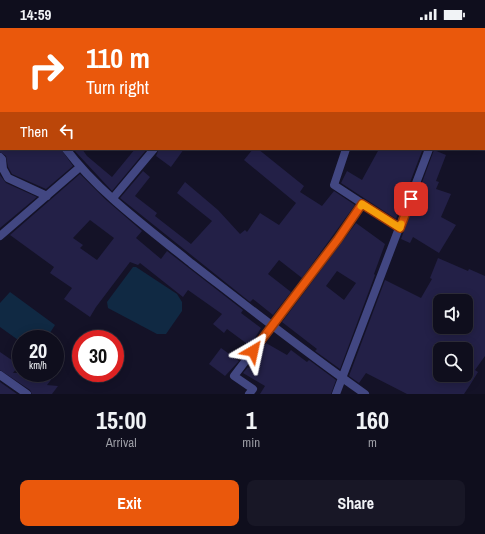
<!DOCTYPE html>
<html lang="en">
<head>
<meta charset="utf-8">
<style>
	:root { --surface:#0f0e1d; --page:#181726; --text:#f1f3f6; --muted:#9b9ca4; --line:#2f2e3b; --accent:#ea580c }
	body { margin:0; font-family:"Archivo Narrow",sans-serif; background:var(--page); color:var(--text); height:100vh; display:flex; flex-direction:column; font-size:15px; white-space:nowrap }
	* { box-sizing:border-box; margin:0 }
	p { font-size:13px; color:var(--muted) }
	.icon { flex:none; width:22px; height:22px; fill:none; stroke:currentColor; stroke-width:2; stroke-linecap:round; stroke-linejoin:round }
	.map { position:relative; height:366px; overflow:hidden }
	.side { display:flex; flex-direction:column; background:var(--surface); flex:1 }
	.side>* { flex:none }
	.hud { position:absolute; left:0px; top:0px; width:485px; height:122px; box-shadow:0 2px 10px #0003,0 0 0 1px var(--line); background:#ea580c; color:#fff; overflow:hidden }
	.fabs { position:absolute; left:433px; top:266px; display:grid; gap:8px }
	.fabs a { display:grid; place-items:center; width:40px; height:40px; border-radius:8px; background:var(--surface); box-shadow:0 2px 10px #0003,0 0 0 1px var(--line); font-size:20px }
	.speed { position:absolute; left:12px; top:302px; display:flex; gap:8px; font-size:20px; font-weight:700; text-align:center }
	.speed>* { display:grid; place-content:center; width:52px; height:52px; border-radius:50%; background:var(--surface); box-shadow:0 2px 10px #0003,0 0 0 1px var(--line); line-height:1 }
	.speed small { font-size:10px; font-weight:400 }
	.speed .limit { border:6px solid #d22; background:#fff; color:#111 }
	.pin { position:absolute; display:grid; place-items:center; width:34px; height:34px; color:#fff; margin:-17px; border-radius:8px; box-shadow:0 2px 6px #0006 }
	.me { position:absolute; width:44px; margin:-22px; rotate:36deg; stroke-linejoin:round; filter:drop-shadow(0 0 3px #0008) }
	.turn { display:flex; align-items:center; gap:14px; height:84px; padding:0 20px; font-size:18px }
	.turn .icon { width:52px; height:52px; stroke-width:2.5 }
	.turn b { display:block; font-size:28px; line-height:34px }
	.then { display:flex; align-items:center; height:38px; padding:0 20px; background:#0003; gap:8px; font-size:15px }
	.eta { display:flex; justify-content:space-evenly; align-items:center; height:68px; text-align:center }
	.eta b { font-size:24px; font-weight:700; line-height:28px }
	.primary-button { display:flex; gap:8px; margin-top:auto; padding:8px 20px }
	.primary-button a { flex:1; height:46px; border-radius:8px; background:var(--accent); color:#fff; font-size:16px; font-weight:700; line-height:46px; text-align:center }
	.primary-button a+a { background:var(--page); color:var(--text) }
	.status { display:flex; justify-content:space-between; align-items:center; height:28px; padding:0 20px; background:var(--surface); direction:ltr }
	.status svg { height:11px; fill:currentColor }
	.map>svg:first-child { display:block }
	.water { fill:#102943 }
	.building { fill:#232047; fill-rule:evenodd }
	.lines { fill:none; stroke-linecap:round; stroke-linejoin:round }
	.street { stroke:#424782; stroke-width:8 }
	.route-casing { stroke:#983908; stroke-width:10 }
	.route { stroke:#ea580c; stroke-width:7 }
	.slow { stroke:#f59e0b; stroke-width:7 }
</style>
</head>
<body>
<div class="status"><b>14:59</b><svg viewBox="0 0 49 12"><path d="M0 12V9h3v3zM5 12V6h3v6zM10 12V3h3v9zM15 12V0h3v12zM26 1h20v11H26zM47 4h2v5h-2z"/></svg></div>
<div class="map">
<svg width="485" height="366" viewBox="0 0 485 366">
	<rect width="100%" height="100%" fill="#141227"/>
	<path class="water" d="M 68,0 L 225,0 L 68,1 Z
		M 133,239 L 136,239 L 177,266 L 182,274 L 182,283 L 166,306 L 157,306 L 108,280 L 107,274 Z
		M 10,264 L 55,297 L 46,311 L 21,311 L 21,314 L 0,299 L 0,275 Z"/>
	<path class="building" d="M 0,121 L 61,121 L 73,138 L 46,161 L 12,146 L 8,139 L 6,128 L 0,124 Z
		M 73,121 L 82,121 L 87,128 L 112,149 L 135,121 L 147,121 L 112,163 Z
		M 159,121 L 184,121 L 171,139 L 156,128 Z
		M 253,121 L 258,121 L 304,158 L 300,164 L 322,178 L 334,163 L 355,177 L 302,250 L 279,232 L 268,246 L 291,264 L 273,287 L 253,271 L 250,274 L 120,170 L 143,143 L 150,149 L 135,168 L 157,185 L 155,188 L 191,216 L 212,193 L 177,165 L 185,154 L 218,182 L 240,206 L 245,202 L 247,204 L 260,185 L 279,197 L 296,175 L 244,132 Z
		M 379,121 L 419,121 L 422,123 L 396,191 L 341,155 L 347,143 L 362,152 Z
		M 434,122 L 446,127 L 436,153 L 439,154 L 436,161 L 451,166 L 441,189 L 456,197 L 439,225 L 413,209 L 410,215 L 401,211 Z
		M 80,146 L 105,171 L 142,203 L 136,210 L 161,231 L 167,223 L 243,282 L 241,285 L 261,300 L 250,318 L 227,301 L 224,305 L 213,296 L 222,286 L 188,262 L 183,269 L 140,235 L 138,237 L 130,234 L 96,279 L 90,289 L 64,271 L 72,260 L 50,245 L 54,239 L 10,207 ZM 90,192 L 114,210 L 97,232 L 80,220 L 83,217 L 73,210 Z
		M 0,147 L 6,155 L 37,169 L 0,200 Z
		M 356,195 L 385,216 L 374,246 L 375,247 L 340,341 L 315,323 L 317,321 L 282,294 ZM 337,243 L 356,255 L 344,272 L 326,258 Z
		M 438,230 L 468,243 L 469,241 L 485,248 L 485,328 L 475,342 L 478,344 L 470,357 L 464,366 L 407,366 L 366,345 L 359,355 L 349,348 L 385,252 L 421,270 L 432,251 L 430,250 ZM 440,273 L 466,273 L 466,299 L 440,299 ZM 440,321 L 466,321 L 466,347 L 440,347 Z
		M 266,315 L 287,327 L 291,322 L 307,334 L 309,332 L 336,352 L 331,366 L 260,366 L 265,358 L 243,345 L 248,339 L 249,340 Z
		M 221,320 L 239,333 L 225,348 L 209,336 Z
		M 0,324 L 19,337 L 13,345 L 56,345 L 47,357 L 58,358 L 52,366 L 32,366 L 30,362 L 0,342 Z
		M 0,354 L 17,366 L 0,366 Z"/>
	<g class="lines">
		<path class="street" d="M 303,0 L 305,1
			M 24,1 L 25,0
			M 254,1 L 255,0
			M 474,1 L 474,0
			M 0,21 L 1,22
			M 0,62 L 1,60
			M 66,121 C 98,164 149,201 191,235 C 248,279 305,324 365,366
			M 346,121 L 334,157 L 400,200
			M 0,129 L 2,131 L 3,141 L 8,150 L 47,168
			M 113,170 L 154,121
			M 0,208 L 80,139
			M 0,347 L 27,366
			M 249,366 L 253,361 L 234,348 L 338,211 L 362,176
			M 336,366 L 429,121"/>
	</g>
	<g class="lines">
		<defs>
			<path id="route" d="M 253,323 L 338,211 L 362,176 L 400,200 L 411,171"/>
		</defs>
		<use href="#route" class="route-casing"/>
		<use href="#route" class="route"/>
		<path class="slow" d="M 361,178 L 362,176 L 400,200 L 401,196"/>
	</g>
</svg>
<div class="fabs">
<a><svg class="icon" aria-label="sound" viewBox="0 0 24 24"><path d="M4 9h4l5-4v14l-5-4H4zM17 9q2 3 0 6"/></svg></a>
<a><svg class="icon" aria-label="search" viewBox="0 0 24 24"><circle cx="10" cy="10" r="6"/><path d="M15 15l6 6"/></svg></a>
</div>
<div class="speed"><div>20<small>km/h</small></div><div class="limit">30</div></div>
<div class="pin" style="left:411px;top:171px;background:#d93025"><svg class="icon" aria-label="arrive" viewBox="0 0 24 24"><path d="M6 21V4h12l-3 4 3 4H6"/></svg></div>
<svg class="me" style="left:253px;top:323px" viewBox="-20 -20 40 40"><path d="M0-17L14 15 0 8-14 15z" fill="#ea580c" stroke="#fff" stroke-width="4"/></svg>
<div class="hud">
<div class="turn"><svg class="icon" aria-label="right" viewBox="0 0 24 24"><path d="M7 20v-9h11M14 6l5 5-5 5"/></svg><div><b>110 m</b>Turn right</div></div>
<div class="then">Then<svg class="icon" aria-label="left" viewBox="0 0 24 24"><path d="M17 20v-9H6M10 6l-5 5 5 5"/></svg></div>
</div>
</div>
<section class="side">
<div class="eta">
<div><b>15:00</b><p>Arrival</p></div>
<div><b>1</b><p>min</p></div>
<div><b>160</b><p>m</p></div>
</div>
<div class="primary-button"><a>Exit</a><a>Share</a></div>
</section>
</body>
</html>
